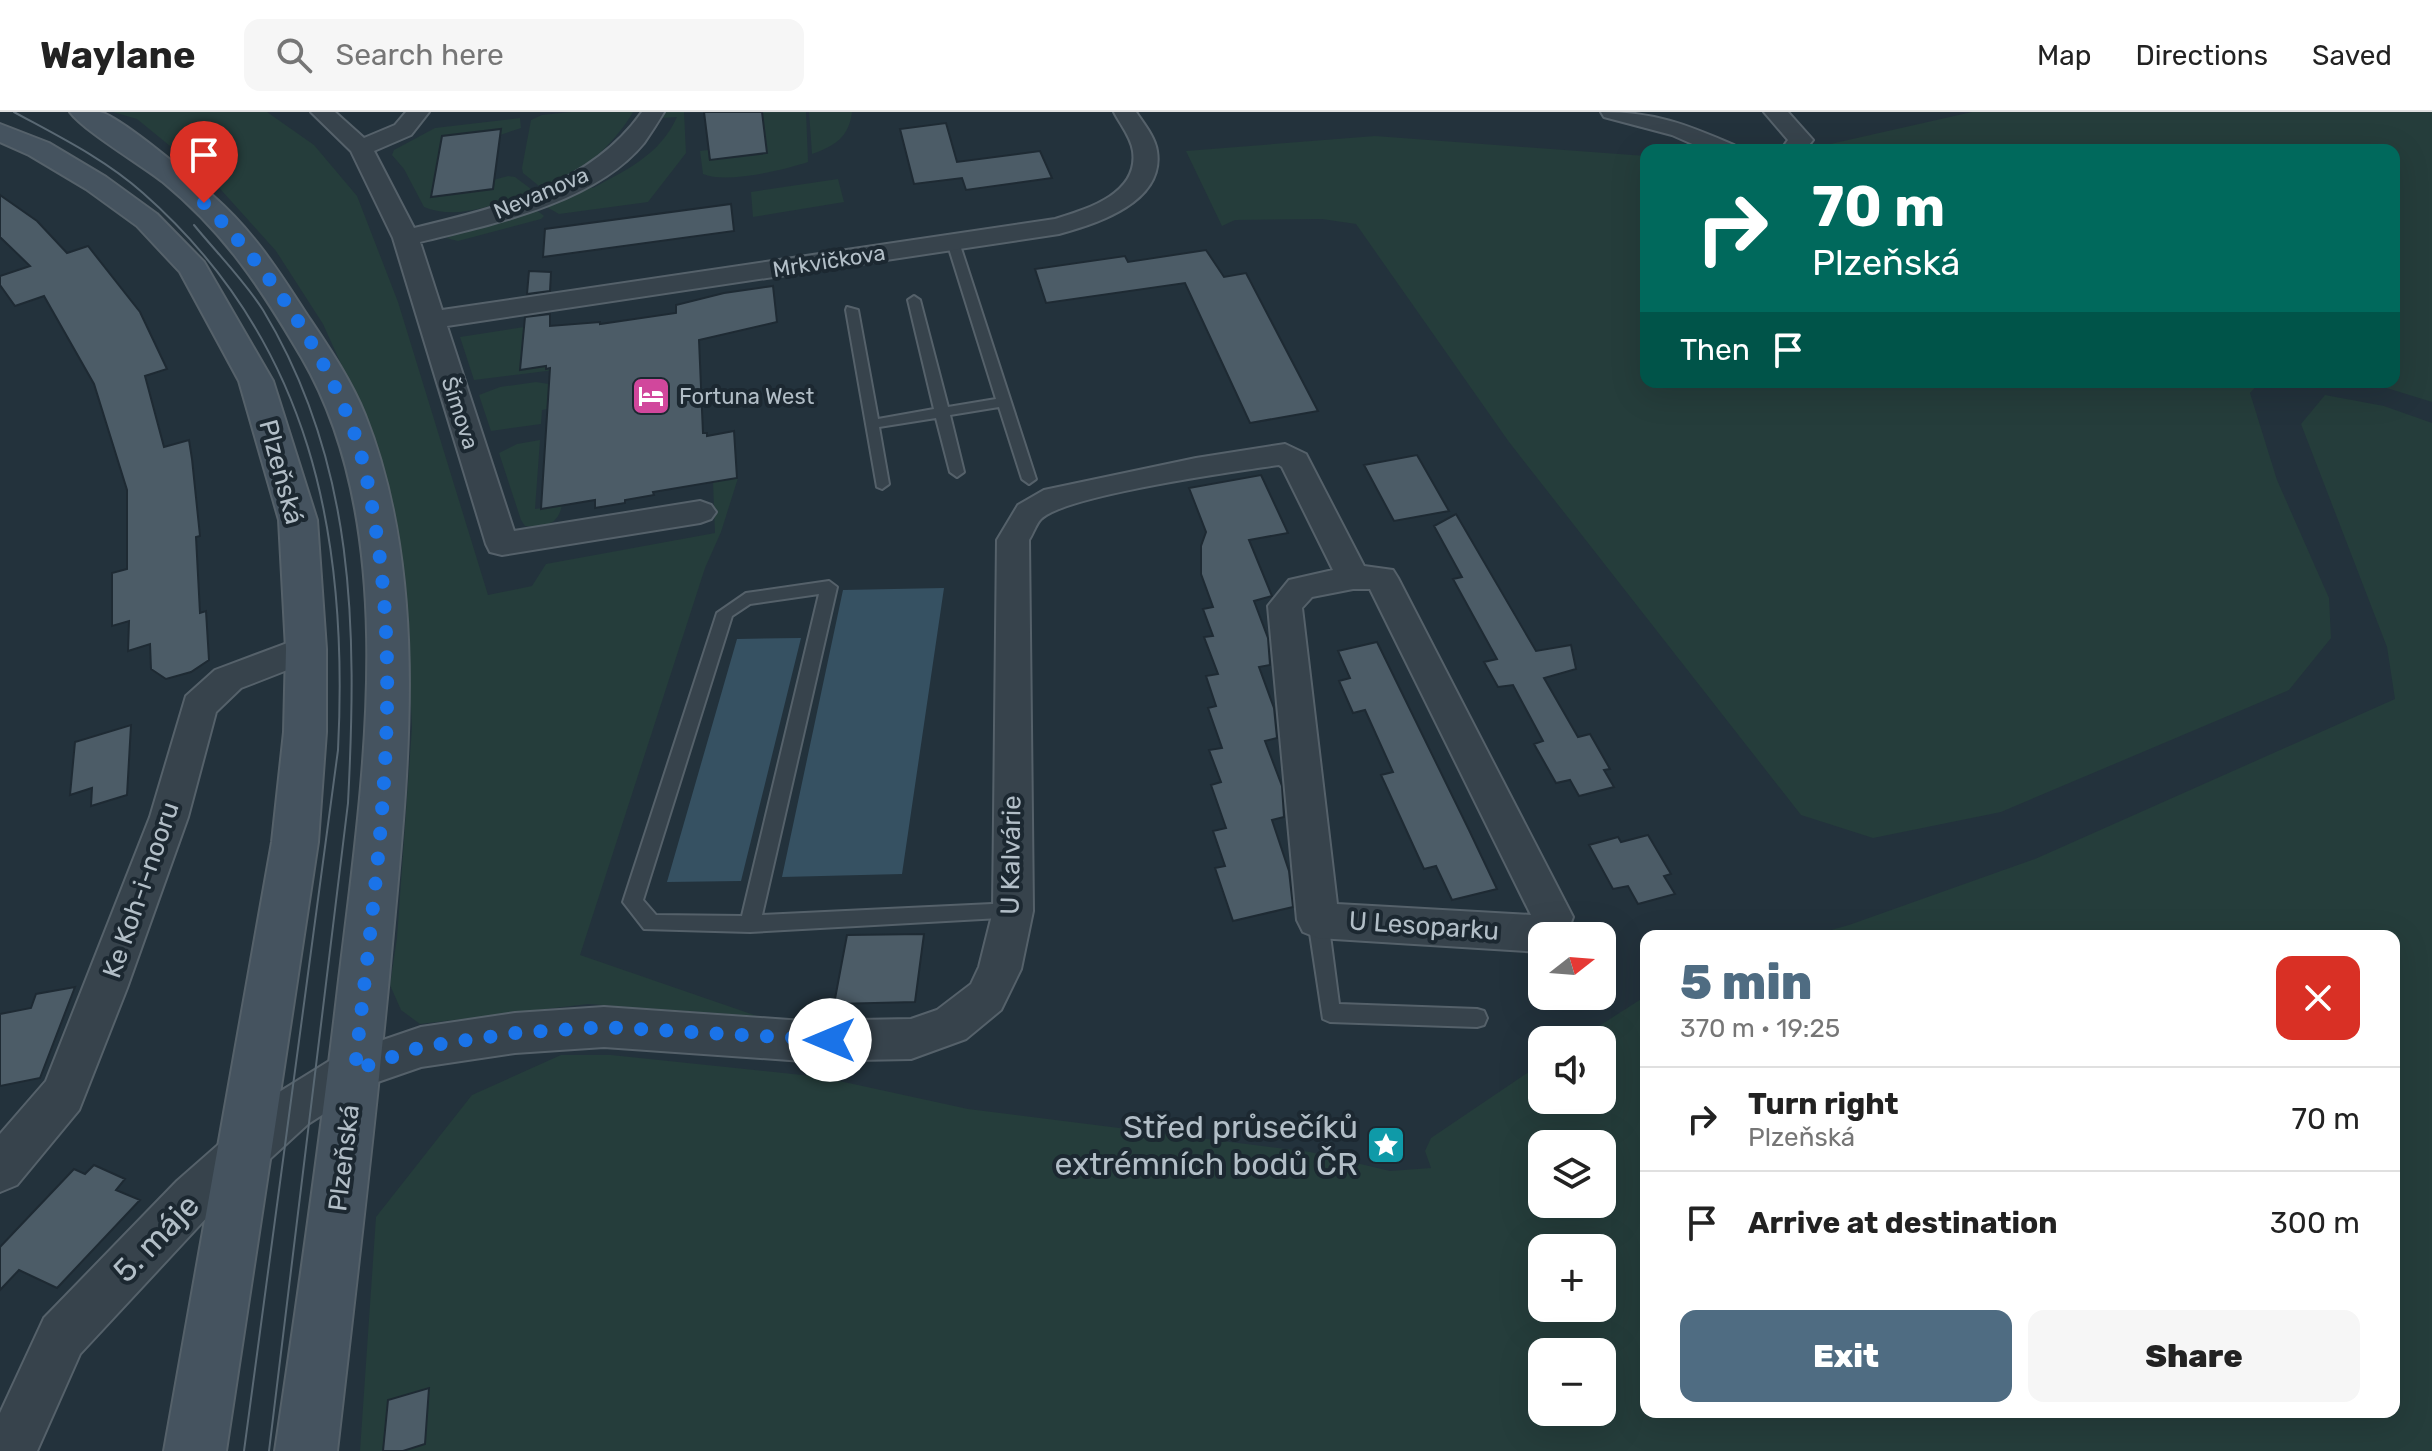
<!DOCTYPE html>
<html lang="en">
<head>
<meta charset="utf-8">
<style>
	:root { --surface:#fff; --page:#f6f6f6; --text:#222; --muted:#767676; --line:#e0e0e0; --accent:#4f6c82 }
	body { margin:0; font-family:Rubik,sans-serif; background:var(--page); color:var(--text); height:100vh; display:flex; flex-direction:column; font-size:30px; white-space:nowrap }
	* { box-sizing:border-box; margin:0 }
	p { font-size:26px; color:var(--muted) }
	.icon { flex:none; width:44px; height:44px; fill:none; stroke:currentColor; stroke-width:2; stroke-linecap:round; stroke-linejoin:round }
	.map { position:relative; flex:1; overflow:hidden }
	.side { position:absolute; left:1640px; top:818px; width:760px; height:488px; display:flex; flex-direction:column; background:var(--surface); border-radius:16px; box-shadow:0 8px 32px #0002 }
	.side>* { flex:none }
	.hud { position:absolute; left:1640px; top:32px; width:760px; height:244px; border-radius:16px; box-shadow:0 8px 32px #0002; background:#00695c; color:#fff; overflow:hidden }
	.needle { width:52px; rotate:73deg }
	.buttons { position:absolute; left:1528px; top:810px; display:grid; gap:16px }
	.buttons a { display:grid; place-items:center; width:88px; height:88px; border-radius:16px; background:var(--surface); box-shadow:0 8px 32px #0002; font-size:40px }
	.pin { position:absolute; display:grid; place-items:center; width:68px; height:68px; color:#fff; margin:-82px -34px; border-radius:50% 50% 50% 0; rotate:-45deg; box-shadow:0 0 8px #0007 }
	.pin .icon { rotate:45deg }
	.me { position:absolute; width:88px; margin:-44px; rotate:270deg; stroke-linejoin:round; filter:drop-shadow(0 0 6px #0008) }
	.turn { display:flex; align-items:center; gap:28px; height:168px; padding:0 40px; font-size:36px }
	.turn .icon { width:104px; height:104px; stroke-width:2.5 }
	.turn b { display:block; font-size:56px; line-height:68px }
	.then { display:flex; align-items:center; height:76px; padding:0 40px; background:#0003; gap:16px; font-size:30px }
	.round { display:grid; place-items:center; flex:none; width:84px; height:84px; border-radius:16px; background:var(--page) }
	.summary { display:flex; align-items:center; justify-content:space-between; height:136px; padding:0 40px }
	h1 { font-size:48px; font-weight:800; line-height:60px; color:var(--accent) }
	.primary-button { display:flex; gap:16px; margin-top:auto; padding:16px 40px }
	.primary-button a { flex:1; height:92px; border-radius:16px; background:var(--accent); color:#fff; font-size:32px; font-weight:800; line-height:92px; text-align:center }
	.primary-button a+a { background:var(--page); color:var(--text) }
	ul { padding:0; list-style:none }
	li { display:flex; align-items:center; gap:24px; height:104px; padding:0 40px; border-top:2px solid var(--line) }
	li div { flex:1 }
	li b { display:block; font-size:30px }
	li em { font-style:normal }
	header { display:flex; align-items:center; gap:48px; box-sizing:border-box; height:112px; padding:0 40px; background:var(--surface); border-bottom:2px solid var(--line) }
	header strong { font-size:38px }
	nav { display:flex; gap:44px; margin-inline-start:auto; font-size:28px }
	.search { width:560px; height:72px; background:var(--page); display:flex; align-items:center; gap:20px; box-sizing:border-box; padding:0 28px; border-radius:16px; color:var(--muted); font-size:30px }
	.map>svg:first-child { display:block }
	.green { fill:#253d3b; fill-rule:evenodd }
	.water { fill:#365162 }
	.building { fill:#4c5c67; stroke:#1e2a33; stroke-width:2 }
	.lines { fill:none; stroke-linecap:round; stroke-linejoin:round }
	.service-casing { stroke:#55616a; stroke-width:4 }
	.minor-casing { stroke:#55616a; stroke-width:4 }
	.secondary-casing { stroke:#55616a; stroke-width:4 }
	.service { fill:#37434c; fill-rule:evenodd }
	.minor { fill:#37434c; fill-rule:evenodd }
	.secondary { fill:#45535f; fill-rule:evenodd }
	.tram { stroke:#596873; stroke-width:2 }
	.route { stroke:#1a73e8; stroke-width:14; stroke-dasharray:0 25.2 }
	.labels { text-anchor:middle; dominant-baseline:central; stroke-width:8; stroke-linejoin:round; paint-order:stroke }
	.far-street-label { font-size:22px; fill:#b2bec7; stroke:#1c2831 }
	.far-poi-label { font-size:22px; fill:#b2bec7; stroke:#1c2831; text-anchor:start }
	.street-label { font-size:26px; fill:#b2bec7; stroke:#1c2831 }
	.near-poi-label { font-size:32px; fill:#b2bec7; stroke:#1c2831; text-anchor:end }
	.near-street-label { font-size:32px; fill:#b2bec7; stroke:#1c2831 }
</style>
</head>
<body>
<header>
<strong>Waylane</strong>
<div class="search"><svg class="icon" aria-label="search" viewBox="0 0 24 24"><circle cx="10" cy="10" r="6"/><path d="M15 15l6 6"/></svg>Search here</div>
<nav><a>Map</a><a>Directions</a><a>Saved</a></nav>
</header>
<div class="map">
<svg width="2432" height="1339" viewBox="0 0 2432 1339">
	<rect width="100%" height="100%" fill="#23323c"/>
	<path class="green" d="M 113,0 L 267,0 L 314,33 L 357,84 L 398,190 L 488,483 L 532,474 L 546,452 L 715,421 L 713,370 L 738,366 L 721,420 L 705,456 L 580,843 L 757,904 L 588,892 L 420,912 L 401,898 L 390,873 L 397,826 L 412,615 L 404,466 L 375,327 L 323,212 L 276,139 L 214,70 L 137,7 Z
		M 571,0 L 633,0 C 616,30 575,71 539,74 L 523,61 L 522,56 L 531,8 L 542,3 Z
		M 664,0 L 684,0 L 686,41 L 648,90 L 559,102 L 543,93 L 586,73 L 593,76 C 626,58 660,43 677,5 L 661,6 Z
		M 762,0 L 806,0 L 808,50 C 784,58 726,72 703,62 L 700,39 L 708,38 L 709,48 L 766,41 Z
		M 809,0 L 852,0 C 849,25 835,34 812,42 Z
		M 1972,0 L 2432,0 L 2432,290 L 2367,270 L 2394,270 L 2394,38 L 1821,38 L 1826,33 Z
		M 520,6 L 521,16 L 500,23 L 500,17 L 442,24 L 431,85 L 508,64 L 515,65 L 531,77 L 529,80 C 496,92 459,109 424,95 L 404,57 L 392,43 L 394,38 L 435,16 Z
		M 1375,24 L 1646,44 L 1646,270 L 2260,270 L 2250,281 L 2277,368 L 2329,486 L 2331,526 L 2289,578 L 2001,700 L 1873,726 L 1801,703 L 1509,330 L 1356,112 L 1322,107 L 1235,108 L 1222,114 L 1186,39 Z
		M 838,67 L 844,90 L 753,105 L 751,80 Z
		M 534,96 L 544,104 L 541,107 L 458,129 L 446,126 Z
		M 524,215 L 546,256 L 572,253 L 571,256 L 474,268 L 460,225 Z
		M 536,270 L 549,272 L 547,297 L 542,298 L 541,312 L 491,319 L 479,283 L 500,275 Z
		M 2325,283 L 2384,294 L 2432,311 L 2432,1339 L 403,1339 L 425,1332 L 428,1277 L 388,1288 L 383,1339 L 360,1339 L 376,1105 L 472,983 L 561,943 L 611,943 L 821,965 L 968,997 L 1310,1040 L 1390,1059 L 1431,1056 L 1425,1039 L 1431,1026 L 1542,951 L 1542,988 L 1602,988 L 1602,928 L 1577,928 L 1646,884 L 1646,1300 L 2394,1300 L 2394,824 L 1810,824 L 1849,813 L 2035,747 L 2395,587 L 2387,535 L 2301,312 ZM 1542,1032 L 1602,1032 L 1602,1092 L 1542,1092 ZM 1542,1136 L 1602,1136 L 1602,1196 L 1542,1196 ZM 1542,1240 L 1602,1240 L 1602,1300 L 1542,1300 Z
		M 540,328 L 535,397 L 562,393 C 558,413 545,416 525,414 L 521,408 L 499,341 L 517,332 Z"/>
	<path class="water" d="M 944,476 L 902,762 L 782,765 L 843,478 Z
		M 801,526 L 741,769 L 667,770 L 737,527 Z"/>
	<path class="building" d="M 704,0 L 762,0 L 767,41 L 710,48 Z
		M 946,11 L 957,50 L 1040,39 L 1052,66 L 966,78 L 962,66 L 914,72 L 900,17 Z
		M 501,17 L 493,77 L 431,85 L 442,24 Z
		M 0,83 L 37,109 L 67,141 L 88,134 L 140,200 L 167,257 L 145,264 L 164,335 L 189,328 L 192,347 L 200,424 L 196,425 L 200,501 L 206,499 L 209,548 L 191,560 L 166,567 L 151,557 L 150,532 L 128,539 L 129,509 L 112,514 L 112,461 L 127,457 L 127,378 L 94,272 L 44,184 L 15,194 L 0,173 L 0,164 L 30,154 L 0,125 Z
		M 731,92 L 734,119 L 543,145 L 545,117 Z
		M 1206,138 L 1224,165 L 1246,161 L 1318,299 L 1250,311 L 1185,171 L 1046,191 L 1035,157 L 1125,144 L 1128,150 Z
		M 529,159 L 551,160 L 550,179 L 527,182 Z
		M 773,174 L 777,210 L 699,228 L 703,321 L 707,321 L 707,324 L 734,319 L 737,366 L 653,380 L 654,383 L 625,388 L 625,391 L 595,396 L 595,388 L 541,397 L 550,256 L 546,257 L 546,254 L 520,258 L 525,205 L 550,202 L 550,214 L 600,210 L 600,212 L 676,201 L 676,193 L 724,181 Z
		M 1417,343 L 1449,399 L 1394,409 L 1364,353 Z
		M 1261,363 L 1288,421 L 1249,428 L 1272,484 L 1254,489 L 1268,526 L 1270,553 L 1259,555 L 1274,596 L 1277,626 L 1265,629 L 1282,674 L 1284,705 L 1272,708 L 1289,759 L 1293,795 L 1233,809 L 1215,756 L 1225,754 L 1213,719 L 1226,716 L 1211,673 L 1221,670 L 1209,638 L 1222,636 L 1208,596 L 1216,594 L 1206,564 L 1218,562 L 1204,525 L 1213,524 L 1203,497 L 1213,495 L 1201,462 L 1201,434 L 1206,420 L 1189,376 Z
		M 1456,402 L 1536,539 L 1571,533 L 1576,557 L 1544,566 L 1578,625 L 1590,622 L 1610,657 L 1604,658 L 1614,675 L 1579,684 L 1570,668 L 1556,671 L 1534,632 L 1543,629 L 1513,573 L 1498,575 L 1484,550 L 1497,547 L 1453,467 L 1462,465 L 1434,414 Z
		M 1377,530 L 1469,718 L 1497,777 L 1452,788 L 1436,754 L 1424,757 L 1413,733 L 1381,663 L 1393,660 L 1365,598 L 1353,601 L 1339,569 L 1350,566 L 1338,539 Z
		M 131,613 L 127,683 L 91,694 L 92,676 L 70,683 L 75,630 Z
		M 1648,723 L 1671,762 L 1664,764 L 1675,782 L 1638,792 L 1628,774 L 1613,777 L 1589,733 L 1618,725 L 1621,730 Z
		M 924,822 L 915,890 L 834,892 L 847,823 Z
		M 75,875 L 40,966 L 0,974 L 0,902 L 31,896 L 36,882 Z
		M 94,1053 L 125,1067 L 116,1078 L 140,1088 L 57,1176 L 19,1158 L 0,1178 L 0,1135 L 74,1057 L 85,1062 Z
		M 429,1276 L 425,1332 L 403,1339 L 383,1339 L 388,1288 Z"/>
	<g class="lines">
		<defs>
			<path id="service" d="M 949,127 L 959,130 L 1036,367 L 1029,372 L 1022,367 L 999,295 L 950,303 L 964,360 L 957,365 L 950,360 L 936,306 L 879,315 L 889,372 L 882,377 L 877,375 L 846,198 L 847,195 L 858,198 L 878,307 L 934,297 L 908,188 L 914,184 L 920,188 L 948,295 L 996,287 L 947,130 Z
				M 829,469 L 837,475 L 762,803 L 1013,791 L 1020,793 L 1023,799 L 1020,805 L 750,820 L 644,817 L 623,790 L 717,501 L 746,481 ZM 819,482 L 742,804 L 656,803 L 643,788 L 732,504 L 750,492 Z
				M 1318,800 L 1325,802 L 1328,808 L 1339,892 L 1477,897 L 1484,899 L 1487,906 L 1484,913 L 1477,915 L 1330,910 L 1323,907 L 1308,808 L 1311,802 Z"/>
			<path id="minor" d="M 311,0 L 335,0 L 364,26 L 395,13 L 406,0 L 429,0 L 411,23 L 374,39 L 414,116 C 497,96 590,74 642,0 L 664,0 C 658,10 651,21 644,31 C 595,91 492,112 420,130 L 442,198 L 1055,107 C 1087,97 1139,82 1133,39 C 1131,25 1120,12 1114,0 L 1136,0 C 1144,12 1155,25 1157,39 C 1165,90 1097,112 1059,122 L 447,214 L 514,419 L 700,389 L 711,393 L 716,400 L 711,407 L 700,411 L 502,443 L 490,440 L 486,432 L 393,126 L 351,39 Z
				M 1601,0 C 1655,0 1685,12 1734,33 L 1738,38 L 1706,38 L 1672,23 L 1604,5 Z
				M 1764,0 L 1788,0 L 1813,28 L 1805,38 L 1781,38 L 1788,28 Z
				M 1285,332 L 1306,342 L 1364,454 L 1393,458 L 1398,466 L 1573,805 L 1566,824 L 1542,824 L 1542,840 L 1318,826 L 1303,820 L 1297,808 L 1268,494 L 1289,468 L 1333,458 L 1282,355 L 1279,353 C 1237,359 1066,383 1041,407 C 1036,412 1033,422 1029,428 L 1033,799 L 1021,857 L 1001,898 L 966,927 L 911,947 L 803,949 L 604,935 L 515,941 L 421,955 L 369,973 L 308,1012 L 211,1101 L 80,1242 L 37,1339 L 0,1339 L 0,1301 L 44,1206 L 177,1069 L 276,982 L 339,943 L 421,915 L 515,901 L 604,895 L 803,909 L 911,907 L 937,898 L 971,872 L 979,855 L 993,799 L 997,428 L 1018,393 L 1044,378 L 1196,346 ZM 1353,477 L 1370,477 L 1531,803 L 1337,792 L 1302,496 L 1312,485 Z
				M 306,524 L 318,528 L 324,537 L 318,546 L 241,576 L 216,600 L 188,705 L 127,876 L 79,998 L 17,1073 L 0,1080 L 0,1022 L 46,969 L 150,705 L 186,584 L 215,558 Z"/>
			<path id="secondary" d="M 70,0 C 79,0 91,0 100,0 C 121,5 194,67 213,84 C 252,118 278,158 305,200 C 327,233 350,266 365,303 C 434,476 405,684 389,865 C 374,1023 355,1181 337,1339 L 275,1339 C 298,1185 320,1031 338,876 C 361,682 405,423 302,246 C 261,176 226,122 163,70 C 140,52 84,19 70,0 Z
				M 0,12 L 49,31 L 106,65 L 157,102 L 204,150 L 273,269 L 317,408 L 326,537 L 326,620 L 318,730 L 226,1339 L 164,1339 L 272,730 L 284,620 L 286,537 L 279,408 L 239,269 L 180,160 L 137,114 L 86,77 L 29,43 L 0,30 Z"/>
		</defs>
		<use href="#service" class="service-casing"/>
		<use href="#minor" class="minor-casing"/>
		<use href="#secondary" class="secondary-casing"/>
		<use href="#service" class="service"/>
		<use href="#minor" class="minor"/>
		<use href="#secondary" class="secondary"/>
		<path class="tram" d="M 14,0 C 58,24 105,47 143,81 C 311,229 349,423 338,638 L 244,1339
			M 194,113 C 216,140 244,168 263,198 C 356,352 357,517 348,691 L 269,1339"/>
	</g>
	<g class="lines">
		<path class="route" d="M 204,91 C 265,153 319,231 351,312 C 365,348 371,387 377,425 C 403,601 373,782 355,958 L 421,935 L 515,921 L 604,915 L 830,928"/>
	</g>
	<defs>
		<symbol id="hotel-square" viewBox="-11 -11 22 22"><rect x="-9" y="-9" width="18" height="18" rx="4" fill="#d1479c" stroke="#1c2831"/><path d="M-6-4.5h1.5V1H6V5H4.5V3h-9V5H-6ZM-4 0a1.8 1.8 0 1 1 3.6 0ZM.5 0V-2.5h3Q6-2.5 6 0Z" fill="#fff"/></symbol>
		<symbol id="sight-square" viewBox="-11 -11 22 22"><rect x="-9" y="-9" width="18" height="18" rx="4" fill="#0f9aa8" stroke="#1c2831"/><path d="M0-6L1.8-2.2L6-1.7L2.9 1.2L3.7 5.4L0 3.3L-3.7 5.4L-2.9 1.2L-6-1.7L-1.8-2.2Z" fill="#fff"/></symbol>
	</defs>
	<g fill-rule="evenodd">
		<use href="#hotel-square" x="629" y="262" width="44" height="44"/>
		<use href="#sight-square" x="1364" y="1011" width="44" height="44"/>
	</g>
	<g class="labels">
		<g class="far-street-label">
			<text transform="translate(541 81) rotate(-23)">Nevanova</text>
			<text transform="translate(829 149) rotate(-9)">Mrkvičkova</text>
			<text transform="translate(460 301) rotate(72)">Šímova</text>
		</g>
		<g class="far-poi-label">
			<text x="679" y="284">Fortuna West</text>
		</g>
		<g class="street-label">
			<text transform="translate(281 360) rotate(75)">Plzeňská</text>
			<text transform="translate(1011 743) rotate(-89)">U Kalvárie</text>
			<text transform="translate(141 778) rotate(-71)">Ke Koh-i-nooru</text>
			<text transform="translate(1424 814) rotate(4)">U Lesoparku</text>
			<text transform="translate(344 1046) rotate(-83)">Plzeňská</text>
		</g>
		<g class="near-poi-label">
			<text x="1358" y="1015">Střed průsečíků<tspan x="1358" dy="37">extrémních bodů ČR</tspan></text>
		</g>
		<g class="near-street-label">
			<text transform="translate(156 1126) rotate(-46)">5. máje</text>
		</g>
	</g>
</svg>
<div class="buttons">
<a><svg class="needle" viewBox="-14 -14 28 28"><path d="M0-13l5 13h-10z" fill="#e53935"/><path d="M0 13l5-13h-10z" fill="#767676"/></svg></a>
<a><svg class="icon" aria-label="sound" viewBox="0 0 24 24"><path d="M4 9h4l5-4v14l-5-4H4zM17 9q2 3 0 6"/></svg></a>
<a><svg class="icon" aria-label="layers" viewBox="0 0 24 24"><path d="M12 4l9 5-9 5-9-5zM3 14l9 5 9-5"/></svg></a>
<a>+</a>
<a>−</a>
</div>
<div class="pin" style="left:204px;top:91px;background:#d93025"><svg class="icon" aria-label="arrive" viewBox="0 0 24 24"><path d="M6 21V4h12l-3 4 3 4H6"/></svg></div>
<svg class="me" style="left:830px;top:928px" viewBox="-20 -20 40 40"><circle r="19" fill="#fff"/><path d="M0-13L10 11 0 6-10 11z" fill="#1a73e8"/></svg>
<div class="hud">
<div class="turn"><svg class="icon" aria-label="right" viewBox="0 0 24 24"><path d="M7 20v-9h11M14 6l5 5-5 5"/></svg><div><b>70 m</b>Plzeňská</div></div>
<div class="then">Then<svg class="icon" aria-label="arrive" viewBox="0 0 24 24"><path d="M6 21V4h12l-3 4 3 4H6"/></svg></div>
</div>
<section class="side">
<div class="summary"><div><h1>5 min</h1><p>370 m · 19:25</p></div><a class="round" style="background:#d93025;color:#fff"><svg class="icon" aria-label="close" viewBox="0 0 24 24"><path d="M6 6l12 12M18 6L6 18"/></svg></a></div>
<ul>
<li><svg class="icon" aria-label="right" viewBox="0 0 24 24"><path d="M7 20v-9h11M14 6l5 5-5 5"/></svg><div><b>Turn right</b><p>Plzeňská</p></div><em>70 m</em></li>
<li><svg class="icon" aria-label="arrive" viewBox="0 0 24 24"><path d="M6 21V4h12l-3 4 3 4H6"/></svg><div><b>Arrive at destination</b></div><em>300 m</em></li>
</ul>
<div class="primary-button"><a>Exit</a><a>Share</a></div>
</section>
</div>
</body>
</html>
